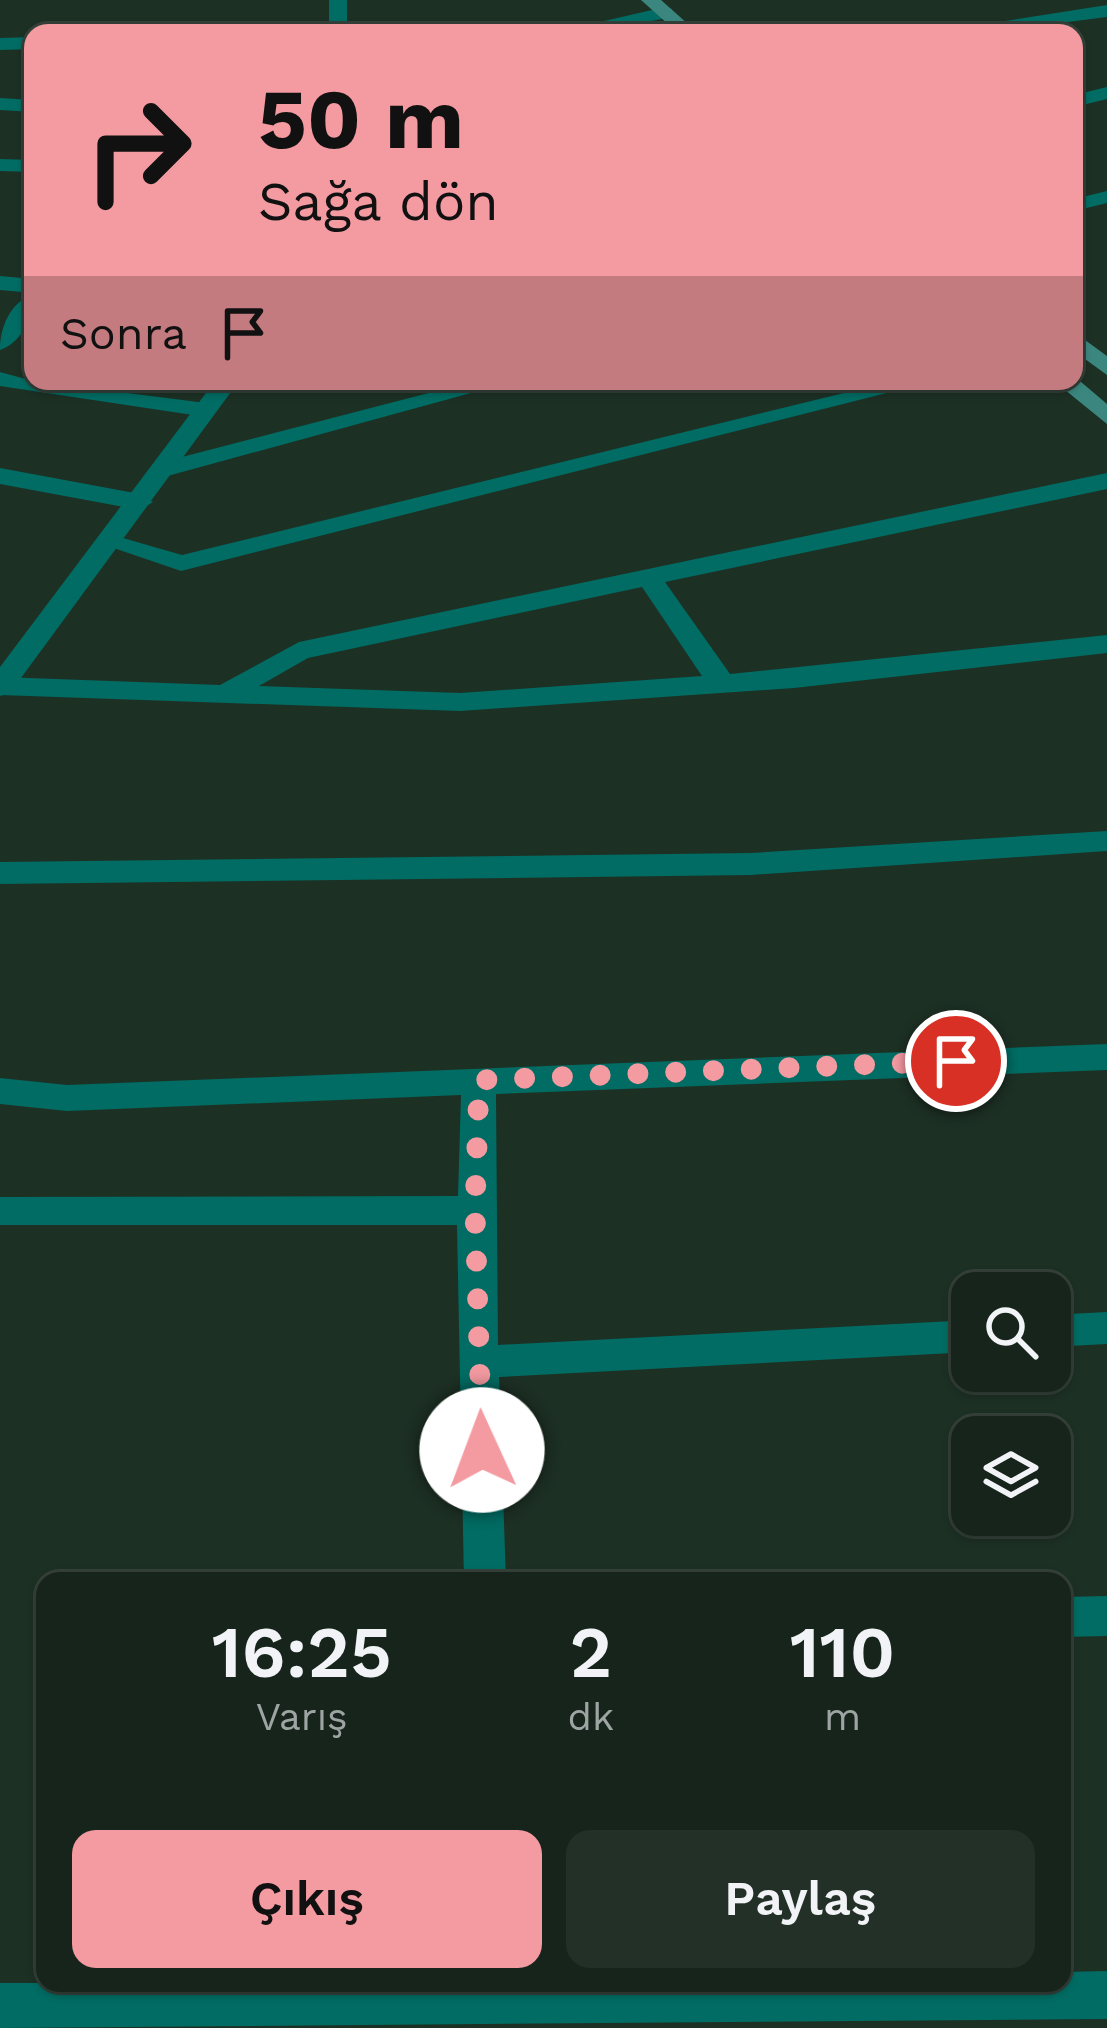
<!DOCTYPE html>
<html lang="tr">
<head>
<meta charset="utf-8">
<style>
	:root { --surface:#16241b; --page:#233028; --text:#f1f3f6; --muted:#9ea4a3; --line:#35413a; --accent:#f49aa1 }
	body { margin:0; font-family:"Work Sans",sans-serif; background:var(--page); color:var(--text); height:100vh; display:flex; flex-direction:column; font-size:45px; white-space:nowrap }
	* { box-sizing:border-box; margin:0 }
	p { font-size:39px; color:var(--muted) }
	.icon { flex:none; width:66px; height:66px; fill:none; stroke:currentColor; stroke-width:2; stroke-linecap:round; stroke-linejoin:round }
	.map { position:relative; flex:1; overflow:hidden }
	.side { position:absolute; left:36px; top:1572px; width:1035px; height:420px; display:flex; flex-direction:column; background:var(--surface); border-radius:24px; box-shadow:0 3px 9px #0004,0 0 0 3px var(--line) }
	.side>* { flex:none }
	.guide { position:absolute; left:24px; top:24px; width:1059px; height:366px; border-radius:24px; box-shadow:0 3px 9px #0004,0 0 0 3px var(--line); background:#f49aa1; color:#111; overflow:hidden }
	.controls { position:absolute; left:951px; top:1272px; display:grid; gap:24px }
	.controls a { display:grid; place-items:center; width:120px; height:120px; border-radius:24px; background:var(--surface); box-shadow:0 3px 9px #0004,0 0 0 3px var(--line); font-size:60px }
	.pin { position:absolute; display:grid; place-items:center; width:102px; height:102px; color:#fff; margin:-51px; border:6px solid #fff; border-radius:50%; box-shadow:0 3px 12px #0007 }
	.me { position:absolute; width:132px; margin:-66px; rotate:358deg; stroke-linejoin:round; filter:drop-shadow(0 0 9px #0008) }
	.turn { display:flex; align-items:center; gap:42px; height:252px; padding:0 36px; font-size:54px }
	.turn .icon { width:156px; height:156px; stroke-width:2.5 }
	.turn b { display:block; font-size:84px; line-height:102px }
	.then { display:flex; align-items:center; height:114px; padding:0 36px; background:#0003; gap:24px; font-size:45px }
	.eta { display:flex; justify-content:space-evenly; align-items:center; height:204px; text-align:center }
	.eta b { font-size:72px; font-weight:600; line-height:84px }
	.action { display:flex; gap:24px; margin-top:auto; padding:24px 36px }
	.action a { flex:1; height:138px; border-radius:24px; background:var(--accent); color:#111; font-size:48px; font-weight:600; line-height:138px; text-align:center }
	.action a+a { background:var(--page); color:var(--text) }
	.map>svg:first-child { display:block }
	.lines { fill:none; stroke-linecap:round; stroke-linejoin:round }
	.minor { fill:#006c63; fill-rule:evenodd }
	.tertiary { fill:#006c63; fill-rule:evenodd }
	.secondary { fill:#3b877f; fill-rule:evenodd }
	.route { stroke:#f49aa1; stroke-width:21; stroke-dasharray:0 37.8 }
</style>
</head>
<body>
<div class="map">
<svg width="1107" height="2028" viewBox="0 0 1107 2028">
	<rect width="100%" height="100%" fill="#1d3024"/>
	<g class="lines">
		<path class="minor" d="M 1107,5 L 1107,17 L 981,33 L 929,33 Z
			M 665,7 L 672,9 L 672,17 L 590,33 L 552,33 Z
			M 33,37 L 33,49 L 0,50 L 0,38 Z
			M 1107,87 L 1107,99 L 1074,107 L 1074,95 Z
			M 0,98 L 33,100 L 33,112 L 0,110 Z
			M 0,159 L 33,160 L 33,172 L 0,171 Z
			M 1107,191 L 1107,203 L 1074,211 L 1074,199 Z
			M 0,276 L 33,279 L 33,293 L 0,290 Z
			M 33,294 C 33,317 23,342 0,350 C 0,327 10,303 33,294 Z
			M 0,372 L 33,381 L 206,403 L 218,410 L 206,417 L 0,386 Z
			M 475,381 L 515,381 L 164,477 L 151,469 L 155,464 Z
			M 893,381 L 934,381 L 181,571 L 96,542 L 109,534 L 182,555 Z
			M 0,468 L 140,494 L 153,502 L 140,510 L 0,484 Z
			M 1107,473 L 1107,489 L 665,582 L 730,674 L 1107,635 L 1107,653 L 794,688 L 460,711 L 0,695 L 1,677 L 220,685 L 299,642 ZM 642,587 L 702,676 L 460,693 L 259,686 L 308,658 Z
			M 1107,1044 L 1107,1070 L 496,1094 L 498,1345 L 972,1320 L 972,1352 L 499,1377 L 506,1581 L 464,1581 L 457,1225 L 0,1225 L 0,1197 L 458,1196 L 461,1095 L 67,1111 L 0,1104 L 0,1078 L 67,1085 Z
			M 1107,1312 L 1107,1344 L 1050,1347 L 1050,1315 Z
			M 1107,1596 L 1107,1636 L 1062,1637 L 1062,1597 Z
			M 1107,1971 L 1107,2019 L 0,2028 L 0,1983 L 1062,1983 L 1062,1972 Z"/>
		<path class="tertiary" d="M 329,0 L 347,0 L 347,33 L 329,33 Z
			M 215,381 L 239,381 L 10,693 L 0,696 L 0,667 Z
			M 1107,831 L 1107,851 L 751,875 L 0,884 L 0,862 L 751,853 Z"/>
		<path class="secondary" d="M 641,0 L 661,0 L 698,33 L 678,33 Z
			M 1074,332 L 1107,356 L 1107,375 L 1074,351 Z
			M 1074,376 L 1107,404 L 1107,424 L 1054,381 L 1074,381 Z"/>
	</g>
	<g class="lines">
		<path class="route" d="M 482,1450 L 475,1210 L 479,1080 L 956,1061"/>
	</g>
</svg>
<div class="controls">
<a><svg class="icon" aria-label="search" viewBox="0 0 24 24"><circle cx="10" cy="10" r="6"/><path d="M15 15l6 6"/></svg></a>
<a><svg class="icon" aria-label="layers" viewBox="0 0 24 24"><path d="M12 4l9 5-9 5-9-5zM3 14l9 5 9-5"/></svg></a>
</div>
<div class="pin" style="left:956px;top:1061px;background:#d93025"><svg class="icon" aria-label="arrive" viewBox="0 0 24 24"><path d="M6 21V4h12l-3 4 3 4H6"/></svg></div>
<svg class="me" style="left:482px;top:1450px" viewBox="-20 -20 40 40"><circle r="19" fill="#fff"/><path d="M0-13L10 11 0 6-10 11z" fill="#f49aa1"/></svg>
<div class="guide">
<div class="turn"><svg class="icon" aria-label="right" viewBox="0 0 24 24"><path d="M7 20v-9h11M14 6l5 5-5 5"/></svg><div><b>50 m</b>Sağa dön</div></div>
<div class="then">Sonra<svg class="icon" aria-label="arrive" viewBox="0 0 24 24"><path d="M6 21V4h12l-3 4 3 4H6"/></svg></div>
</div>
<section class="side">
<div class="eta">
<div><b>16:25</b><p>Varış</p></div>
<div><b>2</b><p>dk</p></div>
<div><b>110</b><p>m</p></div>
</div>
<div class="action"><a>Çıkış</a><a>Paylaş</a></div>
</section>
</div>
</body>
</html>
